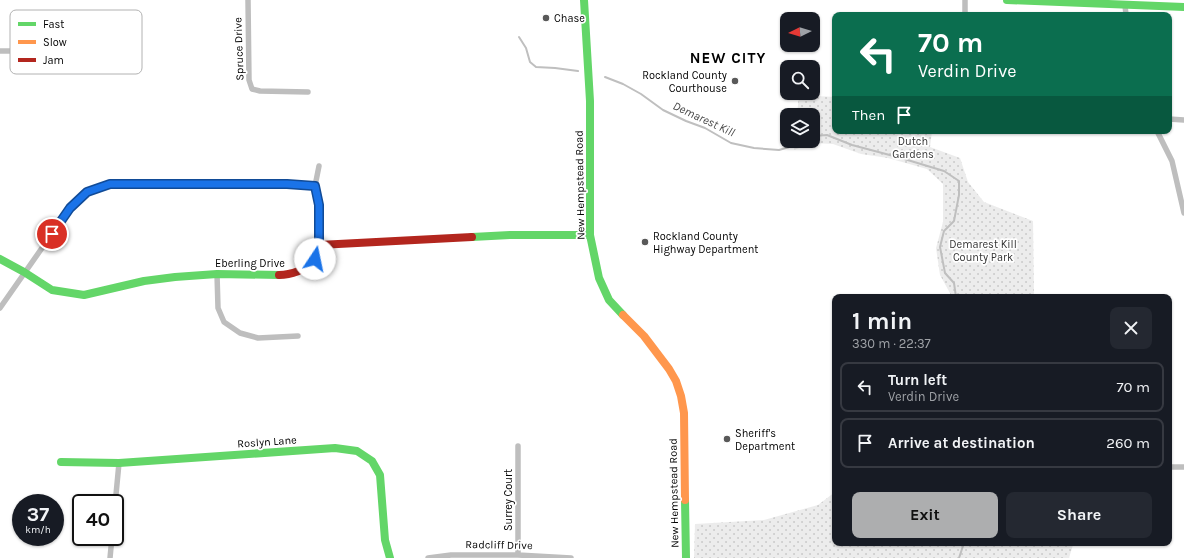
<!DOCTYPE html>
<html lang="en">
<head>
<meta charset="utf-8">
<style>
	:root { --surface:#171b24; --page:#242831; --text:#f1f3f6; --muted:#9ea1a6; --line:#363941; --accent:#adaeaf }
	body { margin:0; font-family:Karla,sans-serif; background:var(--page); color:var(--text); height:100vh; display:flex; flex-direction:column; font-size:15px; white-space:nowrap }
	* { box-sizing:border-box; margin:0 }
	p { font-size:13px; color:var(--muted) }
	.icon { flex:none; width:22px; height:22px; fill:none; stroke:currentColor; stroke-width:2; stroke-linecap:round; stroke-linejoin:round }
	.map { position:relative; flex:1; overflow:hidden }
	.panel { position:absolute; left:832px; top:294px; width:340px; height:252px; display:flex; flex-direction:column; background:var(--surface); border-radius:8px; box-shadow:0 1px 3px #0004 }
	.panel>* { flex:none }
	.guide { position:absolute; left:832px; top:12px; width:340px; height:122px; border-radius:8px; box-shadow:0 1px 3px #0004; background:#0b6e4f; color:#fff; overflow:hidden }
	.needle { width:26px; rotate:265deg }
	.controls { position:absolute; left:780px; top:12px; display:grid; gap:8px }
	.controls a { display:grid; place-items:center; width:40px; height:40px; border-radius:8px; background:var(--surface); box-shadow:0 1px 3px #0004; font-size:20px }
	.speed { position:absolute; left:12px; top:494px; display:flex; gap:8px; font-size:20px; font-weight:700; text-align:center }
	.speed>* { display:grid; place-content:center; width:52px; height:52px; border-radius:50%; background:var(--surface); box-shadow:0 1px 3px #0004; line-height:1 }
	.speed small { font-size:10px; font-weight:400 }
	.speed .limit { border:2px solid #111; border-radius:6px; background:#fff; color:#111 }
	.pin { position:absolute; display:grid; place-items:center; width:34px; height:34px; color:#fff; margin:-17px; border:2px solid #fff; border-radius:50%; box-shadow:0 1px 4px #0007 }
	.me { position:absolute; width:44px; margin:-22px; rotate:11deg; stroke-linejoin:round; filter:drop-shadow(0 0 3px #0008) }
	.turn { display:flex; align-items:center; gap:14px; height:84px; padding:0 20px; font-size:18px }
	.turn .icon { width:52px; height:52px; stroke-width:2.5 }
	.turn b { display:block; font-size:28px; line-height:34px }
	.then { display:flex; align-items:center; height:38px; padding:0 20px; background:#0003; gap:8px; font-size:15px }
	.round { display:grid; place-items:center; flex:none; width:42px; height:42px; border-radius:8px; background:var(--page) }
	.head { display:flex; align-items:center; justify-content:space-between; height:68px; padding:0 20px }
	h1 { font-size:24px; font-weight:700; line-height:30px }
	.cta { display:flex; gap:8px; margin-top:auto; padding:8px 20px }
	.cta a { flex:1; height:46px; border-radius:8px; background:var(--accent); color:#111; font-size:16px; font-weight:700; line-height:46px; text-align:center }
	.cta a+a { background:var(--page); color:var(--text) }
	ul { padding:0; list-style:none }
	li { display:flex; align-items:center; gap:12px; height:50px; margin:0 8px 6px; padding:0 12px; border:2px solid var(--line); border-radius:8px }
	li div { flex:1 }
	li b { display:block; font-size:15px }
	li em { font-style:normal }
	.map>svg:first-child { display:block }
	.park { fill:url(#park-dots) }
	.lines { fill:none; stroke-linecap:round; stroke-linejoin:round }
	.stream { stroke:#bfbfbf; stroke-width:2 }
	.street { stroke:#bebebe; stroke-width:5.5 }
	.fast { stroke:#63d668; stroke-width:8 }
	.slow { stroke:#ff974d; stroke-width:8 }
	.jam { stroke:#b3261e; stroke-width:8 }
	.route-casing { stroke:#114b97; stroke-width:10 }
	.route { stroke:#1a73e8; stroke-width:7 }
	.poi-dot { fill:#595959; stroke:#fff; stroke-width:1.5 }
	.labels { text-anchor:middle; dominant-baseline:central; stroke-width:3.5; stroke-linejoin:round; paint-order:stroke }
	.poi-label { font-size:11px; fill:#000; stroke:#fff; text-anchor:start }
	.street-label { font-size:11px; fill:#000; stroke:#fff }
	.park-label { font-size:11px; fill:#333; stroke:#fff }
	.water-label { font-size:12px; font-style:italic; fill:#444; stroke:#fff }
	.district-label { font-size:15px; font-weight:bold; letter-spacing:1px; fill:#000; stroke:#fff }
	.key { fill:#fff; stroke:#b2b2b2; stroke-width:1 }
	.key-label { font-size:11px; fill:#000 }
</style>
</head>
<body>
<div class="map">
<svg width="1184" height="558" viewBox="0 0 1184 558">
	<defs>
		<pattern id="park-dots" width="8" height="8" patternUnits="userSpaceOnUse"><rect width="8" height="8" fill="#ececec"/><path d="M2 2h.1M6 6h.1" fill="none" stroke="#c9c9c9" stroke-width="1.8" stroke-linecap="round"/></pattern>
	</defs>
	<rect width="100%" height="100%" fill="#fff"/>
	<path class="park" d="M 799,95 L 835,97 L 835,131 L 932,131 L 930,147 L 960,158 L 968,182 L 984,202 L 1033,221 L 1034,297 L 949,297 L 951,295 L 940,275 L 936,248 L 943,222 L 943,184 L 927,169 L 888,158 L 861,154 L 833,144 L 812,143 L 794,150 L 795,141 L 813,141 L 813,115 L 797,115 Z
		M 835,492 L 835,543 L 1072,543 L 1073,545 L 1069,558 L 694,558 L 695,524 L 764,520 L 818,505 Z"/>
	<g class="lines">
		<path class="stream" d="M 519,37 L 526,48 L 530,62 L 536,67 L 555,68 L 578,71
			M 605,77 L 623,84 L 641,94 L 663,110 L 686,121 L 705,128 L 731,143 L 754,148 L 779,150 L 796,145 L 802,141
			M 813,136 L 827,135 L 852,145 L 901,158 L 944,171 L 959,181 L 959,195 L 954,221 L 944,231 L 940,247 L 945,273 L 954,283 L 956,297
			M 959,558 L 964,543"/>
		<path class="street" d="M 248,0 L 249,80 L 252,89 L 260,91 L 308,92
			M 965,0 L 965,15
			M 1125,5 L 1126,15
			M 0,51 L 10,51
			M 1169,119 L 1184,120
			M 1157,131 L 1172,161 L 1184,213
			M 319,245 L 319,205 L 315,186 L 319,166
			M 217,274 L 218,308 L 224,322 L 240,333 L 258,338 L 298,336
			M 0,308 L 70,208 L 87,192 L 110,184 L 287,184 L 315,186
			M 1169,467 L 1184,467
			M 115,505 L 119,463
			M 518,555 L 518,446
			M 110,558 L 112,537
			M 428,558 L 451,555 L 518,555 L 571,558"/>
		<path class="fast" d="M 584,0 L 590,101 L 590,235 L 599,278 L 609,300 L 623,315
			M 1007,0 L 1184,7
			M 472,237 L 510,235 L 590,235
			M 0,259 L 24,272 L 52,290 L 84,295 L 144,281 L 175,277 L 217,274 L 279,275
			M 61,462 L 119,463 L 335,448 L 357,451 L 372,461 L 380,475 L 385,540 L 390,558
			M 685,500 L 686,558"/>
		<path class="slow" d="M 623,315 L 644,336 L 669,369 L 676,381 L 681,396 L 684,413 L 685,500"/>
		<path class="jam" d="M 279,275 C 290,275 307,270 314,260 C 317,256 318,250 319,245 L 472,237"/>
	</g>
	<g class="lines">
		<defs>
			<path id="route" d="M 52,234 L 70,208 L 87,192 L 110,184 L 287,184 L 315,186 L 319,205 L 319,245 L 315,259"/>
		</defs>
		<use href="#route" class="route-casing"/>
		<use href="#route" class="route"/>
	</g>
	<g class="poi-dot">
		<circle cx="546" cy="18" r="4"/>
		<circle cx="735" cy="81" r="4"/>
		<circle cx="645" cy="242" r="4"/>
		<circle cx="727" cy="439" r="4"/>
	</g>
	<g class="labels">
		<g class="poi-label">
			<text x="554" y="18">Chase</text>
			<text x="727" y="75" text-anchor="end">Rockland County<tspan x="727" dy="13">Courthouse</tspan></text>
			<text x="653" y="236">Rockland County<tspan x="653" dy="13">Highway Department</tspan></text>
			<text x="735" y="433">Sheriff's<tspan x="735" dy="13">Department</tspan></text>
		</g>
		<g class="street-label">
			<text transform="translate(239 49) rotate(-92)">Spruce Drive</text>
			<text transform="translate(580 185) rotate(-91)">New Hempstead Road</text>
			<text x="250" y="263">Eberling Drive</text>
			<text transform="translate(267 442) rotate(-4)">Roslyn Lane</text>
			<text transform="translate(674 493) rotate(-91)">New Hempstead Road</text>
			<text transform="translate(508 500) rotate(-90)">Surrey Court</text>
			<text transform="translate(499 545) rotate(1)">Radcliff Drive</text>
		</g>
		<g class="park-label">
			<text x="913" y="141">Dutch<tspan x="913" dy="13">Gardens</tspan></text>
			<text x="983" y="244">Demarest Kill<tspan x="983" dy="13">County Park</tspan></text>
		</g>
		<g class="water-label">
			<text transform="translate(704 119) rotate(25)">Demarest Kill</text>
		</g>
		<g class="district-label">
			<text x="728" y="58">NEW CITY</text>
		</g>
	</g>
	<rect x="10" y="10" width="132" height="64" rx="6" class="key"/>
	<rect x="18" y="22" width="18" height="4" fill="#63d668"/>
	<rect x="18" y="40" width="18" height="4" fill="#ff974d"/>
	<rect x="18" y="58" width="18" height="4" fill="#b3261e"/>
	<g class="key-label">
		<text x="43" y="28">Fast</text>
		<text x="43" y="46">Slow</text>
		<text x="43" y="64">Jam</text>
	</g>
</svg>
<div class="controls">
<a><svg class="needle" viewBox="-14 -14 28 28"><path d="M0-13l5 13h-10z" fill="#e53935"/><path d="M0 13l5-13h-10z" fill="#9ea1a6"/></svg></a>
<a><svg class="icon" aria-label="search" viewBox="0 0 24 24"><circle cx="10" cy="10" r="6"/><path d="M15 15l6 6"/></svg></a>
<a><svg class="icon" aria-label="layers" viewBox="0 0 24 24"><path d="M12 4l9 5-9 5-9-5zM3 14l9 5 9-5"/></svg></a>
</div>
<div class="speed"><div>37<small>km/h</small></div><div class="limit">40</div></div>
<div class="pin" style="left:52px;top:234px;background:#d93025"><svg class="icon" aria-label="arrive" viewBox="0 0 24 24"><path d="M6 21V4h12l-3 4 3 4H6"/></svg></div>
<svg class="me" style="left:315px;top:259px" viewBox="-20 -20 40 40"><circle r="19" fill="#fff"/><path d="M0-13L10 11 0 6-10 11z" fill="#1a73e8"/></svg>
<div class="guide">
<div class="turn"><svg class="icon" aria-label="left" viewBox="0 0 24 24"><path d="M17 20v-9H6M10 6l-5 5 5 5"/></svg><div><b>70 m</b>Verdin Drive</div></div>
<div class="then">Then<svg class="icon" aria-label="arrive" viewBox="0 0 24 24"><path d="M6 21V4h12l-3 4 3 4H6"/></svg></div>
</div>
<section class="panel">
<div class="head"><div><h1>1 min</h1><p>330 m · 22:37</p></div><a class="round"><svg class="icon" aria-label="close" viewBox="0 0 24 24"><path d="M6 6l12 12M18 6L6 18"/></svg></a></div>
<ul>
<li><svg class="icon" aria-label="left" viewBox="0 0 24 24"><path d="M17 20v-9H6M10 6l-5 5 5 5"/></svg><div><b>Turn left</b><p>Verdin Drive</p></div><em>70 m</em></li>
<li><svg class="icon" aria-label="arrive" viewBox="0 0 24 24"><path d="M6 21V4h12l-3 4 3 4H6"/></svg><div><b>Arrive at destination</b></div><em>260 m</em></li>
</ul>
<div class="cta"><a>Exit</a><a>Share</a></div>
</section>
</div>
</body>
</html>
